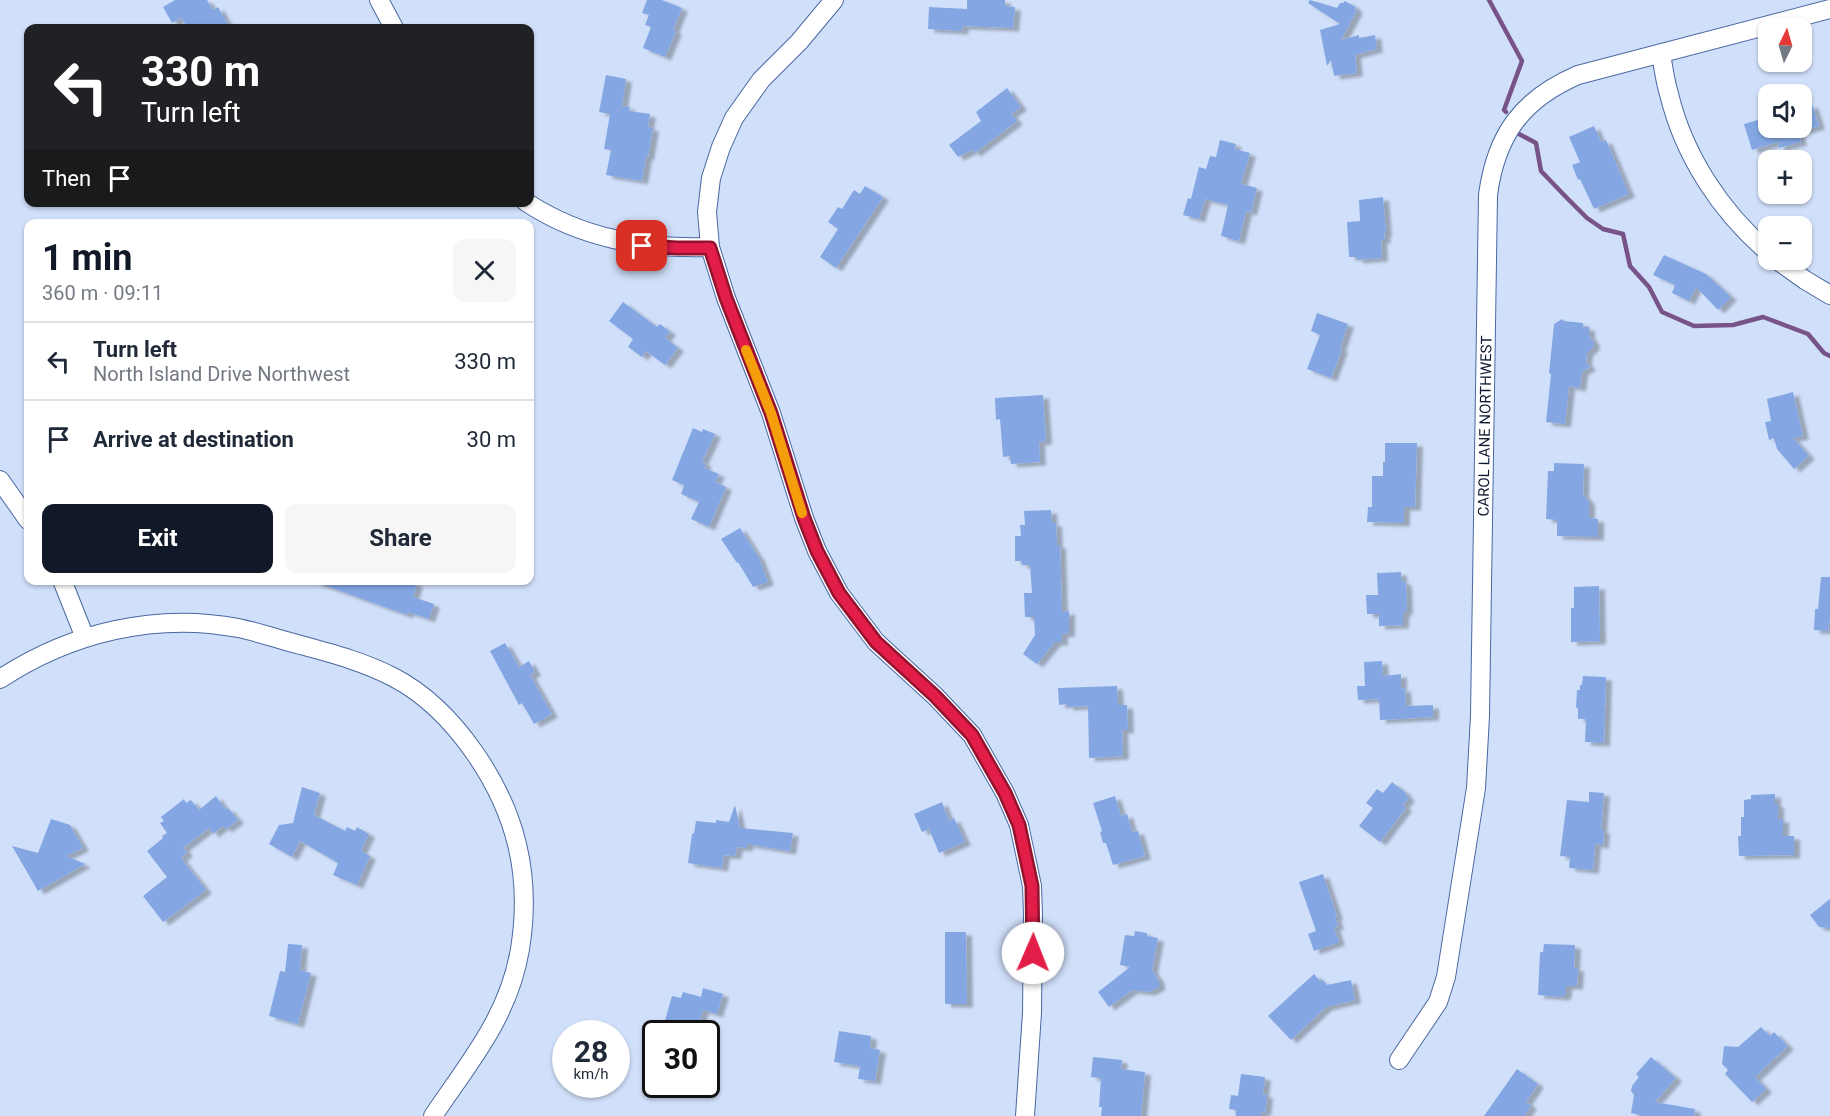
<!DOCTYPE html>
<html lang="en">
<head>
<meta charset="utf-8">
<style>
	:root { --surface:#fff; --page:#f6f6f7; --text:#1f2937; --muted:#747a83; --line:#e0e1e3; --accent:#111827 }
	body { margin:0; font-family:Roboto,sans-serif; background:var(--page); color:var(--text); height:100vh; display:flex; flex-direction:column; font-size:22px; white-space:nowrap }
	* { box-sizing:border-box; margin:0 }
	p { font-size:20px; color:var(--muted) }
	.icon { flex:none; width:33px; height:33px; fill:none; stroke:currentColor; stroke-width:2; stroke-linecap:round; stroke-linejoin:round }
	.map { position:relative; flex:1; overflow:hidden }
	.drawer { position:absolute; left:24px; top:219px; width:510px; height:366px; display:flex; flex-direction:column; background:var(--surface); border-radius:12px; box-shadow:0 2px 4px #0004 }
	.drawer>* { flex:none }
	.hud { position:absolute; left:24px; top:24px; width:510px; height:183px; border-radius:12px; box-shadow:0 2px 4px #0004; background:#202124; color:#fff; overflow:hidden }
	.needle { width:39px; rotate:5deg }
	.controls { position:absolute; left:1758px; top:18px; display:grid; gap:12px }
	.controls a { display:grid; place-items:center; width:54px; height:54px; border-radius:12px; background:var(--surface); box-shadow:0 2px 4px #0004; font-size:30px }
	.speed { position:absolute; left:552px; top:1020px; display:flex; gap:12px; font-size:30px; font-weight:700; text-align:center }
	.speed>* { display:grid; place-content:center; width:78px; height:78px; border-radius:50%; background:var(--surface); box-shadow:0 2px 4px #0004; line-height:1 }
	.speed small { font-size:15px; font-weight:400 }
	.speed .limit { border:3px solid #111; border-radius:9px; background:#fff; color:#111 }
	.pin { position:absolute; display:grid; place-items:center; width:51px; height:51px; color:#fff; margin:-26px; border-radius:12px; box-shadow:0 3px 9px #0006 }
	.me { position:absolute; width:66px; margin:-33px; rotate:1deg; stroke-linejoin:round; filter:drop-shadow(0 0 4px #0008) }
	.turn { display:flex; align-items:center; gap:21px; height:126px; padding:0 18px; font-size:27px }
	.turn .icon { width:78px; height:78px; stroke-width:2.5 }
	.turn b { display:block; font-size:42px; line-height:51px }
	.then { display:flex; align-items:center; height:57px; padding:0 18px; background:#0003; gap:12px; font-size:22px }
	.round { display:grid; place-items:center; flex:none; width:63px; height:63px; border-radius:12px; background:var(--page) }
	.headline { display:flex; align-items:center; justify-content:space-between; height:102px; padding:0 18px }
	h1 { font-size:36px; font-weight:700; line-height:45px; color:var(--accent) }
	.primary-button { display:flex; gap:12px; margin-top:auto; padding:12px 18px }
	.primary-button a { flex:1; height:69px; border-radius:12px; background:var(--accent); color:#fff; font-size:24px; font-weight:700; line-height:69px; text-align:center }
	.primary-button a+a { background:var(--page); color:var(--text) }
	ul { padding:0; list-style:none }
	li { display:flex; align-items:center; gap:18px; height:78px; padding:0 18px; border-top:2px solid var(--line) }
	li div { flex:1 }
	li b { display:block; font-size:22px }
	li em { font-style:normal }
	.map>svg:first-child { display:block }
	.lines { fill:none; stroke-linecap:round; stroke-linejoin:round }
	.stream { stroke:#785389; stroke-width:4.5 }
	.building { fill:#84a7e4; filter:url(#shadow) }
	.street-casing { stroke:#4968a1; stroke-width:20 }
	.street { stroke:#fff; stroke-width:18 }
	.route-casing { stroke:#92132f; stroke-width:15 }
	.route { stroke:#e11d48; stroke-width:10 }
	.slow { stroke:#f59e0b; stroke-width:10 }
	.labels { text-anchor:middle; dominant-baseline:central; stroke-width:4.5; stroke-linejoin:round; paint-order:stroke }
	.street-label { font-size:15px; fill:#0e1a31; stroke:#fff }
</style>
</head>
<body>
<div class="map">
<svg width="1830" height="1116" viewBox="0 0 1830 1116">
	<defs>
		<filter id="shadow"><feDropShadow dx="6" dy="3.5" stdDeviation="1.5" flood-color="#0004"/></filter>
	</defs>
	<rect width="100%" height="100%" fill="#d1e0fa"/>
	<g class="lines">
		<path class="stream" d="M 1489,0 L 1522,61 L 1504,110 L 1506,112
			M 1519,134 L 1536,143 L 1541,171 L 1566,197 L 1587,218 L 1603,229 L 1623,234 L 1630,266 L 1649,287 L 1662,312 L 1694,326 L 1733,325 L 1763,317 L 1808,334 L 1824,353 L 1830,356"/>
	</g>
	<path class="building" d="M 175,0 L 207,0 L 213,10 L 218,7 L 228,25 L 221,28 L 188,28 L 181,18 L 172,23 L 163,7 Z
		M 647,0 L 662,0 L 682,8 L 673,30 L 676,31 L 665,57 L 643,48 L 651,27 L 645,25 L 649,15 L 642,13 Z
		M 967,0 L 1005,0 L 1005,6 L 1015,7 L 1013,28 L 963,26 L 962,31 L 928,29 L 929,7 L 967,9 Z
		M 1310,0 L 1337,8 L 1340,3 L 1343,3 L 1345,1 L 1356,7 L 1354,9 L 1357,10 L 1341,40 L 1359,35 L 1359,38 L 1375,35 L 1377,49 L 1355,55 L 1357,73 L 1334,76 L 1331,60 L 1327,66 L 1320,30 L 1340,24 L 1308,3 Z
		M 606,75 L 626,79 L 622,106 L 630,107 L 629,111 L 650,114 L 648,127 L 653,128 L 648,157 L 646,156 L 642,181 L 606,175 L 611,150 L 604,149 L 610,114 L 599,112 Z
		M 1007,88 L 1021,107 L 1011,114 L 1017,121 L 975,153 L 972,150 L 958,157 L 949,145 L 981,121 L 976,112 Z
		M 1812,104 L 1819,126 L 1802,131 L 1802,108 Z
		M 1768,117 L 1768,128 L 1797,128 L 1801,142 L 1779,148 L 1778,142 L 1752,150 L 1744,124 Z
		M 1594,126 L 1601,142 L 1606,140 L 1629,194 L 1594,209 L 1580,179 L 1578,180 L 1572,165 L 1580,162 L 1569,137 Z
		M 1220,140 L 1236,144 L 1234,149 L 1250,153 L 1241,184 L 1257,188 L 1251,212 L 1246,211 L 1239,241 L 1221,236 L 1228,205 L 1205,199 L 1199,219 L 1183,215 L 1188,198 L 1191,199 L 1199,167 L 1206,169 L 1210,156 L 1216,157 Z
		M 865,186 L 883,197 L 836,268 L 820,257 L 838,229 L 828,222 L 838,207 L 842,209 L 854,190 L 860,194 Z
		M 1383,197 L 1386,233 L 1384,233 L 1385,240 L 1381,240 L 1382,258 L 1357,260 L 1357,257 L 1349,257 L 1347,222 L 1360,221 L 1359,200 Z
		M 1664,255 L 1706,274 L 1731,297 L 1718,310 L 1696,287 L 1689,301 L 1672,293 L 1675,285 L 1653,275 Z
		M 623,302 L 657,327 L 660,324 L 670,332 L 665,338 L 678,348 L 665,365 L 646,351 L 642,357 L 628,347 L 633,339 L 609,321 Z
		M 1317,313 L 1348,324 L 1340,348 L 1342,349 L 1331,378 L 1307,369 L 1320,335 L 1311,331 Z
		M 1562,319 L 1564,321 L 1583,323 L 1583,327 L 1589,327 L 1589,335 L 1594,343 L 1593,347 L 1587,353 L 1586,362 L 1590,367 L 1582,372 L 1580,388 L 1569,386 L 1565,424 L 1546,422 L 1551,374 L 1549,373 L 1554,324 Z
		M 1793,392 L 1803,436 L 1793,438 L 1809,456 L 1794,469 L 1777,449 L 1774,438 L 1769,440 L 1765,422 L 1771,421 L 1767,399 Z
		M 1043,395 L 1046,441 L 1039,442 L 1040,462 L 1011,464 L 1010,456 L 1003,457 L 1000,419 L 996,420 L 995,398 Z
		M 693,428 L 702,432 L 703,429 L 715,434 L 702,462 L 706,464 L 704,468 L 719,474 L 715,482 L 726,487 L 709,527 L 691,519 L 699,502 L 681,494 L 684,485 L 672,480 Z
		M 1385,443 L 1417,443 L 1415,507 L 1404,507 L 1404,523 L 1367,522 L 1368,507 L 1372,507 L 1372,476 L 1383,476 L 1383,462 L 1385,462 Z
		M 1554,463 L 1584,464 L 1583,494 L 1589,502 L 1589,518 L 1598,519 L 1598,537 L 1557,536 L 1557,520 L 1546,519 L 1548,471 L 1554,471 Z
		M 1051,510 L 1052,523 L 1056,523 L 1057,545 L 1060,545 L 1062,612 L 1069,611 L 1069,633 L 1062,634 L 1062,642 L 1055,642 L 1037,664 L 1023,654 L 1035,635 L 1034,617 L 1025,617 L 1024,593 L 1032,593 L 1030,565 L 1022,565 L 1021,561 L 1015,561 L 1015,536 L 1021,536 L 1020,525 L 1025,525 L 1024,511 Z
		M 740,528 L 759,558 L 768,582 L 753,587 L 738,562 L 737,563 L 721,539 Z
		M 1401,572 L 1401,580 L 1406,583 L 1407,611 L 1404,611 L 1404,615 L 1403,615 L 1403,625 L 1379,626 L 1379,614 L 1367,614 L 1366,595 L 1378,595 L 1377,573 Z
		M 1821,577 L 1830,577 L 1830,618 L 1828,631 L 1814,630 L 1815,609 L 1818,609 Z
		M 315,580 L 408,580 L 417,584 L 413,597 L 434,604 L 429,619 L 408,612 L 407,615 L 315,582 Z
		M 1599,586 L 1600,641 L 1571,642 L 1571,608 L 1574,608 L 1574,587 Z
		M 505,643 L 519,667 L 529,661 L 535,672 L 530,675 L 552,714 L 534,724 L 522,703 L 519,705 L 490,651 Z
		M 1382,661 L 1383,676 L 1401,674 L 1401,689 L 1405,688 L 1406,706 L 1433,705 L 1433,717 L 1380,720 L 1379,699 L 1358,700 L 1357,686 L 1365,686 L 1364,662 Z
		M 1583,676 L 1606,677 L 1604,743 L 1585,742 L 1586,719 L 1578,719 L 1578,708 L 1576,708 L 1577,690 L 1580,690 L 1580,685 L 1582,685 Z
		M 1117,686 L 1118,705 L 1127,705 L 1128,730 L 1122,730 L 1123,756 L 1089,758 L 1088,706 L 1067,707 L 1067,704 L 1059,705 L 1058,688 Z
		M 1392,782 L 1406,793 L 1405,794 L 1409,798 L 1403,805 L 1406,808 L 1380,842 L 1359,826 L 1373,808 L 1366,803 L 1377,789 L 1383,793 Z
		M 302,787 L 320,793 L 314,815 L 345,831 L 347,827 L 355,831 L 357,827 L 369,834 L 361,851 L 370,856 L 357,885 L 333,875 L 338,863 L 300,841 L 292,857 L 269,844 L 279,825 L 293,823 Z
		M 1589,792 L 1604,793 L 1601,830 L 1604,830 L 1603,845 L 1595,844 L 1593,870 L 1569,868 L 1570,857 L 1560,856 L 1567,800 L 1589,802 Z
		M 1775,794 L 1775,804 L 1778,804 L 1778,819 L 1783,819 L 1783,836 L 1794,836 L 1794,855 L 1739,856 L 1738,836 L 1741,836 L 1741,817 L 1744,817 L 1744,800 L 1751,799 L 1751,795 Z
		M 216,796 L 226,810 L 228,808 L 238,820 L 226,829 L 223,826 L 213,834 L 209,828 L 183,848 L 187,853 L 181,858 L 206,890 L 163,922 L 143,896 L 167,877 L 147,851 L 163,838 L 162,836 L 167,833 L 160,823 L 164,821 L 161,817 L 184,799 L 186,803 L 191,800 L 199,810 Z
		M 1115,796 L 1121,816 L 1127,814 L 1132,832 L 1138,831 L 1145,856 L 1113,865 L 1106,843 L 1103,843 L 1100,832 L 1102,831 L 1093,803 Z
		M 942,802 L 949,821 L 954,818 L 965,842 L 939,853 L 929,829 L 922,832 L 914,814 Z
		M 735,805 L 740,828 L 793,833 L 790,851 L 747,844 L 747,848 L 737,847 L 735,856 L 724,855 L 722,868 L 688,863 L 692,834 L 694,833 L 696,821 L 716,823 L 716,820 L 729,822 Z
		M 51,819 L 70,825 L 83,848 L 66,856 L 85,864 L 38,891 L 12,846 L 38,853 Z
		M 1323,874 L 1337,916 L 1335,917 L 1338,926 L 1334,927 L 1339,942 L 1314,951 L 1308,934 L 1316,931 L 1299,882 Z
		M 1830,899 L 1830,928 L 1819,927 L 1810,915 Z
		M 1135,931 L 1147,933 L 1147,936 L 1158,938 L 1152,970 L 1159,981 L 1159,987 L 1149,992 L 1132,990 L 1109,1007 L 1098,992 L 1130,967 L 1120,965 L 1125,935 L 1134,936 Z
		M 945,932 L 966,932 L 967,1004 L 945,1004 Z
		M 288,944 L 302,945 L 300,970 L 311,973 L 298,1024 L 269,1016 L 280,971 L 285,972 Z
		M 1544,944 L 1575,945 L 1574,968 L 1578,968 L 1577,986 L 1566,986 L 1566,995 L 1564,994 L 1564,997 L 1538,995 L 1540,952 L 1543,952 Z
		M 1314,974 L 1321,982 L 1323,980 L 1327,985 L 1351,980 L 1355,1000 L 1326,1007 L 1291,1040 L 1268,1016 Z
		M 703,988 L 723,994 L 717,1014 L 703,1010 L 699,1023 L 695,1022 L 692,1034 L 661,1034 L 672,996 L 681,998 L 683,992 L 701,997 Z
		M 1761,1027 L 1770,1036 L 1774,1032 L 1788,1046 L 1755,1077 L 1766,1089 L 1752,1102 L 1725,1074 L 1728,1070 L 1722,1064 L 1724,1046 L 1738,1047 Z
		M 839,1031 L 871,1036 L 870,1048 L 880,1050 L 875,1081 L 858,1079 L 860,1066 L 834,1062 Z
		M 1093,1057 L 1122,1060 L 1121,1069 L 1145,1072 L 1141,1116 L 1101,1116 L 1102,1107 L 1099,1107 L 1101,1078 L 1091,1077 Z
		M 1651,1057 L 1676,1078 L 1655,1102 L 1695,1109 L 1694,1116 L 1640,1116 L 1640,1115 L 1631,1113 L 1634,1095 L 1631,1091 L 1632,1086 L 1639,1077 L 1636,1074 Z
		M 1517,1069 L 1538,1084 L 1526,1102 L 1531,1106 L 1524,1116 L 1484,1116 Z
		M 1241,1074 L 1265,1077 L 1263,1094 L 1267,1095 L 1265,1113 L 1261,1112 L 1261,1116 L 1236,1116 L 1236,1110 L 1229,1109 L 1231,1095 L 1238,1096 Z"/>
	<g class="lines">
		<defs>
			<path id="street" d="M 379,0 L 394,28
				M 834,0 L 799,42 L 761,80 L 734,118 L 721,147 L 711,178 L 707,212 L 710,247 L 726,298 L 771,413 L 804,518 L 817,551 L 839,593 L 876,642 L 935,696 L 972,735 L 1005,793 L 1019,825 L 1032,886 L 1033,914 L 1032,1013 L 1025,1116
				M 1661,53 C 1663,67 1665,81 1669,94 C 1684,156 1721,212 1768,252
				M 526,202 C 582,239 644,249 710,247
				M 1777,260 L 1805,280 L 1830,295
				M 0,480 L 28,520
				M 62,580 L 85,638
				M 0,679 C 70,633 155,612 238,628 C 258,632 277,639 297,644 C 330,653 362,661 393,677 C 426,694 453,722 474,752 C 516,812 532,875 520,949 C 509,1016 470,1061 433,1116
				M 1399,1060 L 1438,1002 L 1446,977 L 1476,788 L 1480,716 L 1488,195 C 1496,135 1522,99 1578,75 L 1830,9"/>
		</defs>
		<use href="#street" class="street-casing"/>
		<use href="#street" class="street"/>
	</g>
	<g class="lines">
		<defs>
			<path id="route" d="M 642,246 L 677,248 L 710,248 L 726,298 L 771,413 L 804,518 L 817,551 L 839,593 L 876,642 L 935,696 L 972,735 L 1005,793 L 1019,825 L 1032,886 L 1033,953"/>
		</defs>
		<use href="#route" class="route-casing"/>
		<use href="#route" class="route"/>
		<path class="slow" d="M 746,350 L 771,413 L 802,513"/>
	</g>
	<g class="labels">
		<g class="street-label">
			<text transform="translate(1485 426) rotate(-89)">CAROL LANE NORTHWEST</text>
		</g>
	</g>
</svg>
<div class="controls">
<a><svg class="needle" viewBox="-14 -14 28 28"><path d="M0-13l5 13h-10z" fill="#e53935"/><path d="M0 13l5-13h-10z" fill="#747a83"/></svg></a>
<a><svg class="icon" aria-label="sound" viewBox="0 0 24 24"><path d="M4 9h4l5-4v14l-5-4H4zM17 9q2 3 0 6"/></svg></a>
<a>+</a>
<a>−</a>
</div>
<div class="speed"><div>28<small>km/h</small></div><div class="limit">30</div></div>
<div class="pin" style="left:642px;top:246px;background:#d93025"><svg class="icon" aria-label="arrive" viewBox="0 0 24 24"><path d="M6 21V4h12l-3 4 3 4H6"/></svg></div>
<svg class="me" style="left:1033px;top:953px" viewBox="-20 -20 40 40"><circle r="19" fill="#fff"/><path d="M0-13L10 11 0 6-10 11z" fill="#e11d48"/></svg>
<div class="hud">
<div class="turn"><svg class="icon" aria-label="left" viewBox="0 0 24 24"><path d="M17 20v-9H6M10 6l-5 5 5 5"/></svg><div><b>330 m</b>Turn left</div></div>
<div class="then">Then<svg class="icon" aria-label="arrive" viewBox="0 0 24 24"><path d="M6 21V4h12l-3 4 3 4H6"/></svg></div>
</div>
<section class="drawer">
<div class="headline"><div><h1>1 min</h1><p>360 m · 09:11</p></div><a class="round"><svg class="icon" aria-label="close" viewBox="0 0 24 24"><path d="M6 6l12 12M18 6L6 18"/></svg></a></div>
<ul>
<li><svg class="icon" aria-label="left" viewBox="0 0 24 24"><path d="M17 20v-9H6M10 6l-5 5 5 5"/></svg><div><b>Turn left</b><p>North Island Drive Northwest</p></div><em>330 m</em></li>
<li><svg class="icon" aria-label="arrive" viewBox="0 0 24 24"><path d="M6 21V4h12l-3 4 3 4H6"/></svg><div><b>Arrive at destination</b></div><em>30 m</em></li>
</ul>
<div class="primary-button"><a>Exit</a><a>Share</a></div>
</section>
</div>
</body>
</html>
